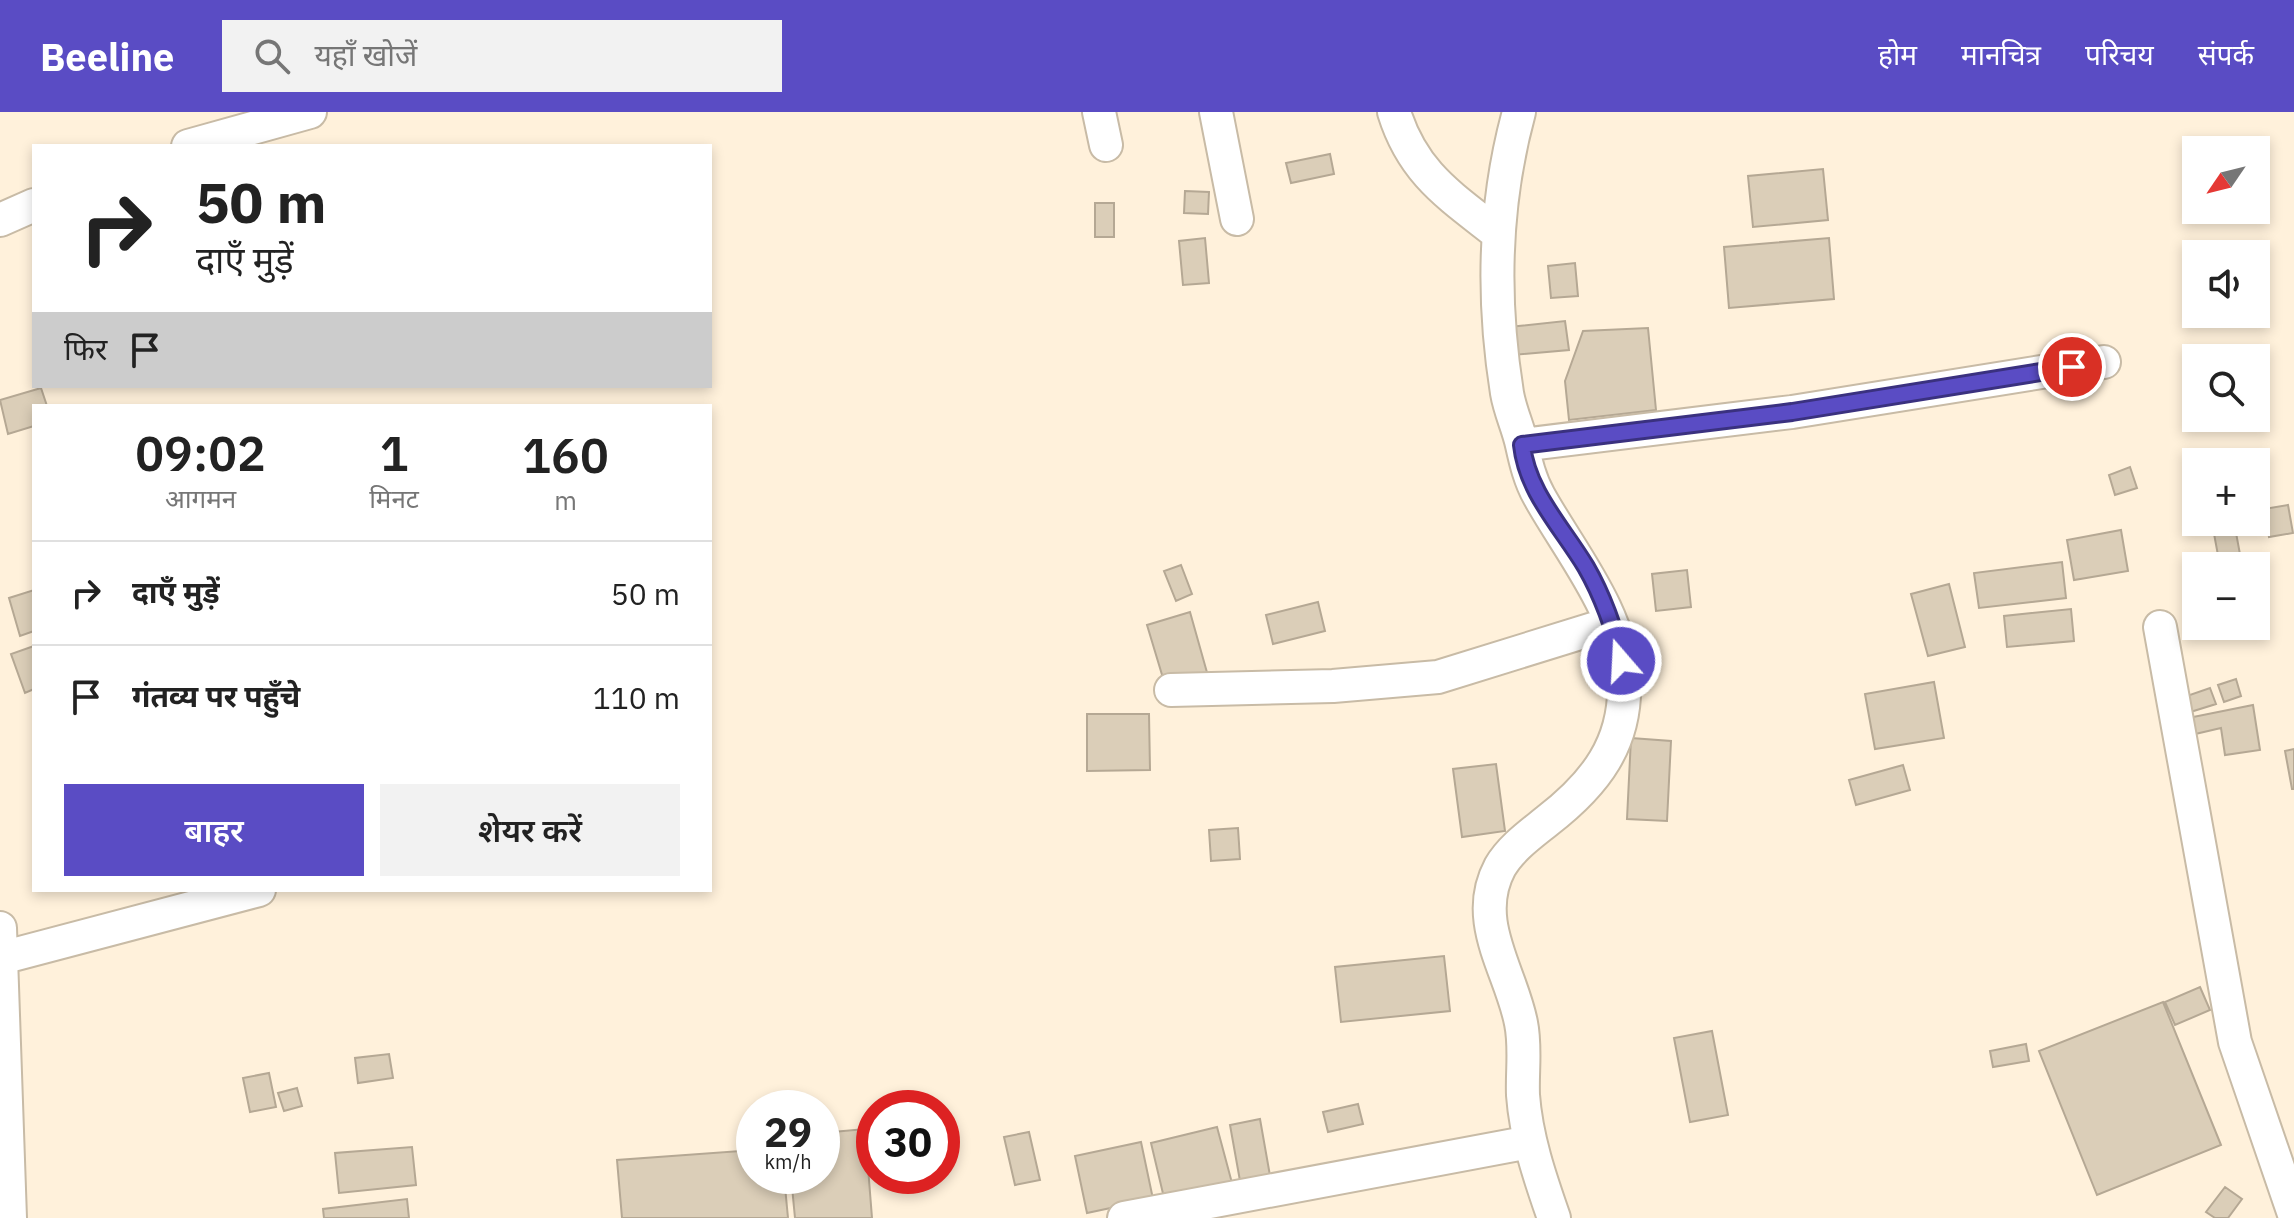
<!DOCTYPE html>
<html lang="hi">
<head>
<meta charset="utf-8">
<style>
	:root { --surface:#fff; --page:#f2f2f2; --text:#222; --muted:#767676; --line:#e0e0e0; --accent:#5a4cc4 }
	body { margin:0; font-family:"IBM Plex Sans","Noto Sans Devanagari",sans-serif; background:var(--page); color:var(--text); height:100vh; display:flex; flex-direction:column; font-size:30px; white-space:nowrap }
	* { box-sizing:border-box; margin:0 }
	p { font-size:26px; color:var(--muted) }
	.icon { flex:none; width:44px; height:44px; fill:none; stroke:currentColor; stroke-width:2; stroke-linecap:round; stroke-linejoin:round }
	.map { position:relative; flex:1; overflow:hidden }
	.side { position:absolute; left:32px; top:292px; width:680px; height:488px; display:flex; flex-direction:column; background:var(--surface); border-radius:0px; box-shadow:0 4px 12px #0003 }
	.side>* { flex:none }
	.top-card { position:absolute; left:32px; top:32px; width:680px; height:244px; border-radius:0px; box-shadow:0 4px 12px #0003; background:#fff; color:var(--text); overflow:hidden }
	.needle { width:52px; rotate:235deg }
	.fabs { position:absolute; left:2182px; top:24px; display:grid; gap:16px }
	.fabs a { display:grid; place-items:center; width:88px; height:88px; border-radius:0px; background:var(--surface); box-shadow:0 4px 12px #0003; font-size:40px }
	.speed { position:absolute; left:736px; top:978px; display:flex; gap:16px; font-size:40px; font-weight:700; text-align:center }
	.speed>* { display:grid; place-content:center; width:104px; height:104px; border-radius:50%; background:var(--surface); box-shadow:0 4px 12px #0003; line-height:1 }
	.speed small { font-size:20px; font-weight:400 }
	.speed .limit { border:12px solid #d22; background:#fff; color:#111 }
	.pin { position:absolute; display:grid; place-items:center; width:68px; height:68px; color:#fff; margin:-34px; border:4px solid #fff; border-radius:50%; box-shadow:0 2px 8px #0007 }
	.me { position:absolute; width:88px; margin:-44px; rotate:341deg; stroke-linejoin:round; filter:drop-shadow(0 0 6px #0008) }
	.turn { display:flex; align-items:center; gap:28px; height:168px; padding:0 32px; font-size:36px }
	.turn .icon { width:104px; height:104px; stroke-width:2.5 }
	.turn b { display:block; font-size:56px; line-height:68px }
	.then { display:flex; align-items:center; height:76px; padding:0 32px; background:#0003; gap:16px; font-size:30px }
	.eta { display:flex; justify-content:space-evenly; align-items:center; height:136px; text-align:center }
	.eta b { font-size:48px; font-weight:600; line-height:56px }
	.action { display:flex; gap:16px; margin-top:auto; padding:16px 32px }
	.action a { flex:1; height:92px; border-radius:0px; background:var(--accent); color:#fff; font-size:32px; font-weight:600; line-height:92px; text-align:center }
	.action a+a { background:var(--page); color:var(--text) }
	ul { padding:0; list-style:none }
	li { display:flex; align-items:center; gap:24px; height:104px; padding:0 32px; border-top:2px solid var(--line) }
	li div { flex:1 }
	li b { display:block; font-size:30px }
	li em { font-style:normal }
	header { display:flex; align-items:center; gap:48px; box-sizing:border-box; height:112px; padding:0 40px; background:var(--accent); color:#fff }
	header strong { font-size:38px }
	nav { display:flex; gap:44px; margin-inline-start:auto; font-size:28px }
	.search { width:560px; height:72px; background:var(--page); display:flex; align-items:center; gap:20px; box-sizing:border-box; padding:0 28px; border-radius:0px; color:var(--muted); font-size:30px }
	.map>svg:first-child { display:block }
	.building { fill:#dbceb8; stroke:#b5a894; stroke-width:2 }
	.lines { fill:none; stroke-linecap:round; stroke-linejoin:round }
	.minor-casing { stroke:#c8bba6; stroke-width:36 }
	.minor { stroke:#fff; stroke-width:32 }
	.route-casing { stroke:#3a317f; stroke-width:20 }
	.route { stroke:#5a4cc4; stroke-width:14 }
</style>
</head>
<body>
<header>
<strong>Beeline</strong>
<div class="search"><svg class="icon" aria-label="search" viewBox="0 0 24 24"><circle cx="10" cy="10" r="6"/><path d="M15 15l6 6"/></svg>यहाँ खोजें</div>
<nav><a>होम</a><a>मानचित्र</a><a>परिचय</a><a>संपर्क</a></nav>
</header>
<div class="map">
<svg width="2294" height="1106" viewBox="0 0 2294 1106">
	<rect width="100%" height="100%" fill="#fff1db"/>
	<path class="building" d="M 1330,42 L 1334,62 L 1291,71 L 1286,51 Z
		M 1823,57 L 1828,108 L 1753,115 L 1748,64 Z
		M 1185,79 L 1209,80 L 1208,102 L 1184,101 Z
		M 1095,91 L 1114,91 L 1114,125 L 1095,125 Z
		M 1205,126 L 1209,171 L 1183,173 L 1179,129 Z
		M 1829,126 L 1834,187 L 1729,196 L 1724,135 Z
		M 1575,151 L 1578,184 L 1551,186 L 1548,154 Z
		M 1565,209 L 1569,238 L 1513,243 L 1509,215 Z
		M 1648,216 L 1656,298 L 1569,308 L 1565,269 L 1583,219 Z
		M 41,276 L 47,294 L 34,294 L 34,314 L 8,322 L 0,288 Z
		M 2130,355 L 2137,376 L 2115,383 L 2109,363 Z
		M 2288,393 L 2293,421 L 2269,425 L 2264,397 Z
		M 2234,410 L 2242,453 L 2220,454 L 2212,411 Z
		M 2121,418 L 2128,459 L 2074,468 L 2067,428 Z
		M 2062,450 L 2066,486 L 1979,496 L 1974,461 Z
		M 1181,453 L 1192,482 L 1176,489 L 1164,459 Z
		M 1687,458 L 1691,495 L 1656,499 L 1652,462 Z
		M 1949,472 L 1965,535 L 1928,544 L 1911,482 Z
		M 34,478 L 34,519 L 20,524 L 9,486 Z
		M 1318,490 L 1325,519 L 1273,532 L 1266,503 Z
		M 2071,497 L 2074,529 L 2007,535 L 2004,504 Z
		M 1190,500 L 1208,564 L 1166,576 L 1147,513 Z
		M 34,534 L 34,577 L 25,581 L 11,542 Z
		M 2236,567 L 2241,584 L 2224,590 L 2218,573 Z
		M 1934,570 L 1944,626 L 1875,637 L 1865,582 Z
		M 2210,576 L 2216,592 L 2184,602 L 2178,587 Z
		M 2253,593 L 2260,638 L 2225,643 L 2221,616 L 2191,623 L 2188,606 Z
		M 1087,602 L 1149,602 L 1150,658 L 1087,659 Z
		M 1631,626 L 1671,629 L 1667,709 L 1627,707 Z
		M 2294,637 L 2294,677 L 2292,677 L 2285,639 Z
		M 1496,652 L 1505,719 L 1462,725 L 1453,657 Z
		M 1903,653 L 1910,678 L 1856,693 L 1849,668 Z
		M 1238,716 L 1240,747 L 1211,749 L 1209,718 Z
		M 1444,844 L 1450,899 L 1341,910 L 1335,855 Z
		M 2200,875 L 2210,898 L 2175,913 L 2165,890 Z
		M 2163,890 L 2221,1033 L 2097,1083 L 2039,939 Z
		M 1712,919 L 1728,1003 L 1690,1010 L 1674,926 Z
		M 2026,932 L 2029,949 L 1993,955 L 1990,939 Z
		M 389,942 L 393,966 L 358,971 L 355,946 Z
		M 269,961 L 276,995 L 250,1000 L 243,966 Z
		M 297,976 L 302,994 L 284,999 L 278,981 Z
		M 1358,992 L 1363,1012 L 1328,1020 L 1323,1000 Z
		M 1260,1007 L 1272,1075 L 1242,1080 L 1230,1013 Z
		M 1217,1015 L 1232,1071 L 1165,1090 L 1151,1031 Z
		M 942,1016 L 949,1016 L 947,1048 L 942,1048 Z
		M 865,1017 L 872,1106 L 795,1106 L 791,1064 L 822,1064 L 822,1021 Z
		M 1029,1020 L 1040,1068 L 1015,1073 L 1004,1025 Z
		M 1141,1030 L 1153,1087 L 1087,1101 L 1075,1044 Z
		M 412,1035 L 416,1073 L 339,1081 L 335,1041 Z
		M 754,1038 L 754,1064 L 784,1064 L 788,1106 L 622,1106 L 617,1048 Z
		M 2225,1075 L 2242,1087 L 2228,1106 L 2215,1106 L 2206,1100 Z
		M 407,1087 L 409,1106 L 324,1106 L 323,1097 Z"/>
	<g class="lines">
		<defs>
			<path id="minor" d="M 1099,0 L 1106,33
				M 1216,0 L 1237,107
				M 1394,0 C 1413,61 1449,83 1497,121
				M 1519,0 C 1494,91 1492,187 1507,281 C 1510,299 1518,315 1522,333 C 1526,351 1530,368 1539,384 C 1570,440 1622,501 1624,568 C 1627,631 1595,672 1547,709 C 1531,722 1511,736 1500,755 C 1471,809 1511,859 1521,911 C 1526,935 1522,959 1523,983 C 1526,1025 1540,1066 1554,1106
				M 188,34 L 310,0
				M 0,108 L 34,93
				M 1522,333 L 1792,300 L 2104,250
				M 2160,515 L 2235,930 L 2294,1102
				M 1171,578 L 1333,574 L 1438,565 L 1609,512
				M 0,816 L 10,1106
				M 1,846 L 259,778
				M 1124,1106 L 1530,1030"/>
		</defs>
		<use href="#minor" class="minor-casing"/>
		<use href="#minor" class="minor"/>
	</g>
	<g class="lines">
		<defs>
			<path id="route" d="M 1621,549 C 1616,519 1601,481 1586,455 C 1562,415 1527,380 1522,333 L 1792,300 L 2072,255"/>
		</defs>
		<use href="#route" class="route-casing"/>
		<use href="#route" class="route"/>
	</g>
</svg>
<div class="fabs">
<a><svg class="needle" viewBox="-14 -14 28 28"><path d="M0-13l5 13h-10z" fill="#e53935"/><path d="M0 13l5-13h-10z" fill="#767676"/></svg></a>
<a><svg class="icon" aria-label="sound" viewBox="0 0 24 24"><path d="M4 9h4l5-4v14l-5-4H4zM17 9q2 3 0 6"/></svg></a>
<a><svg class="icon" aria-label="search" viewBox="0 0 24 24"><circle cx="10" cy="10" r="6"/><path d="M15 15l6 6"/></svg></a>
<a>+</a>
<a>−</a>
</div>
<div class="speed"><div>29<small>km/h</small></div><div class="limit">30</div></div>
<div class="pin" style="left:2072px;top:255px;background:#d93025"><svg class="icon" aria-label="arrive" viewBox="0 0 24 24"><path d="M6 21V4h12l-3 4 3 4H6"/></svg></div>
<svg class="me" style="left:1621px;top:549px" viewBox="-20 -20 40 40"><circle r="17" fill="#5a4cc4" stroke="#fff" stroke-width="3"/><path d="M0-11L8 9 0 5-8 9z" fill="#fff"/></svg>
<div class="top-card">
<div class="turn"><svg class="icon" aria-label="right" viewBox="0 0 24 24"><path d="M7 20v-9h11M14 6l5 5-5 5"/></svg><div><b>50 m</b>दाएँ मुड़ें</div></div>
<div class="then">फिर<svg class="icon" aria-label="arrive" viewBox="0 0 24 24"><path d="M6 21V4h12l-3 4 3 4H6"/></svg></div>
</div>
<section class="side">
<div class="eta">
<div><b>09:02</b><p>आगमन</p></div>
<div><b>1</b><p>मिनट</p></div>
<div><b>160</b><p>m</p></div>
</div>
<ul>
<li><svg class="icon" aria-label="right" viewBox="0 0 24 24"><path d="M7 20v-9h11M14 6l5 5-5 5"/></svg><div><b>दाएँ मुड़ें</b></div><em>50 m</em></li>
<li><svg class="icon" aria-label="arrive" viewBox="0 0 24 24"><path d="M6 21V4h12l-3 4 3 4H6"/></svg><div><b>गंतव्य पर पहुँचे</b></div><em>110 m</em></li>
</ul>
<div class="action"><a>बाहर</a><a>शेयर करें</a></div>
</section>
</div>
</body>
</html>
